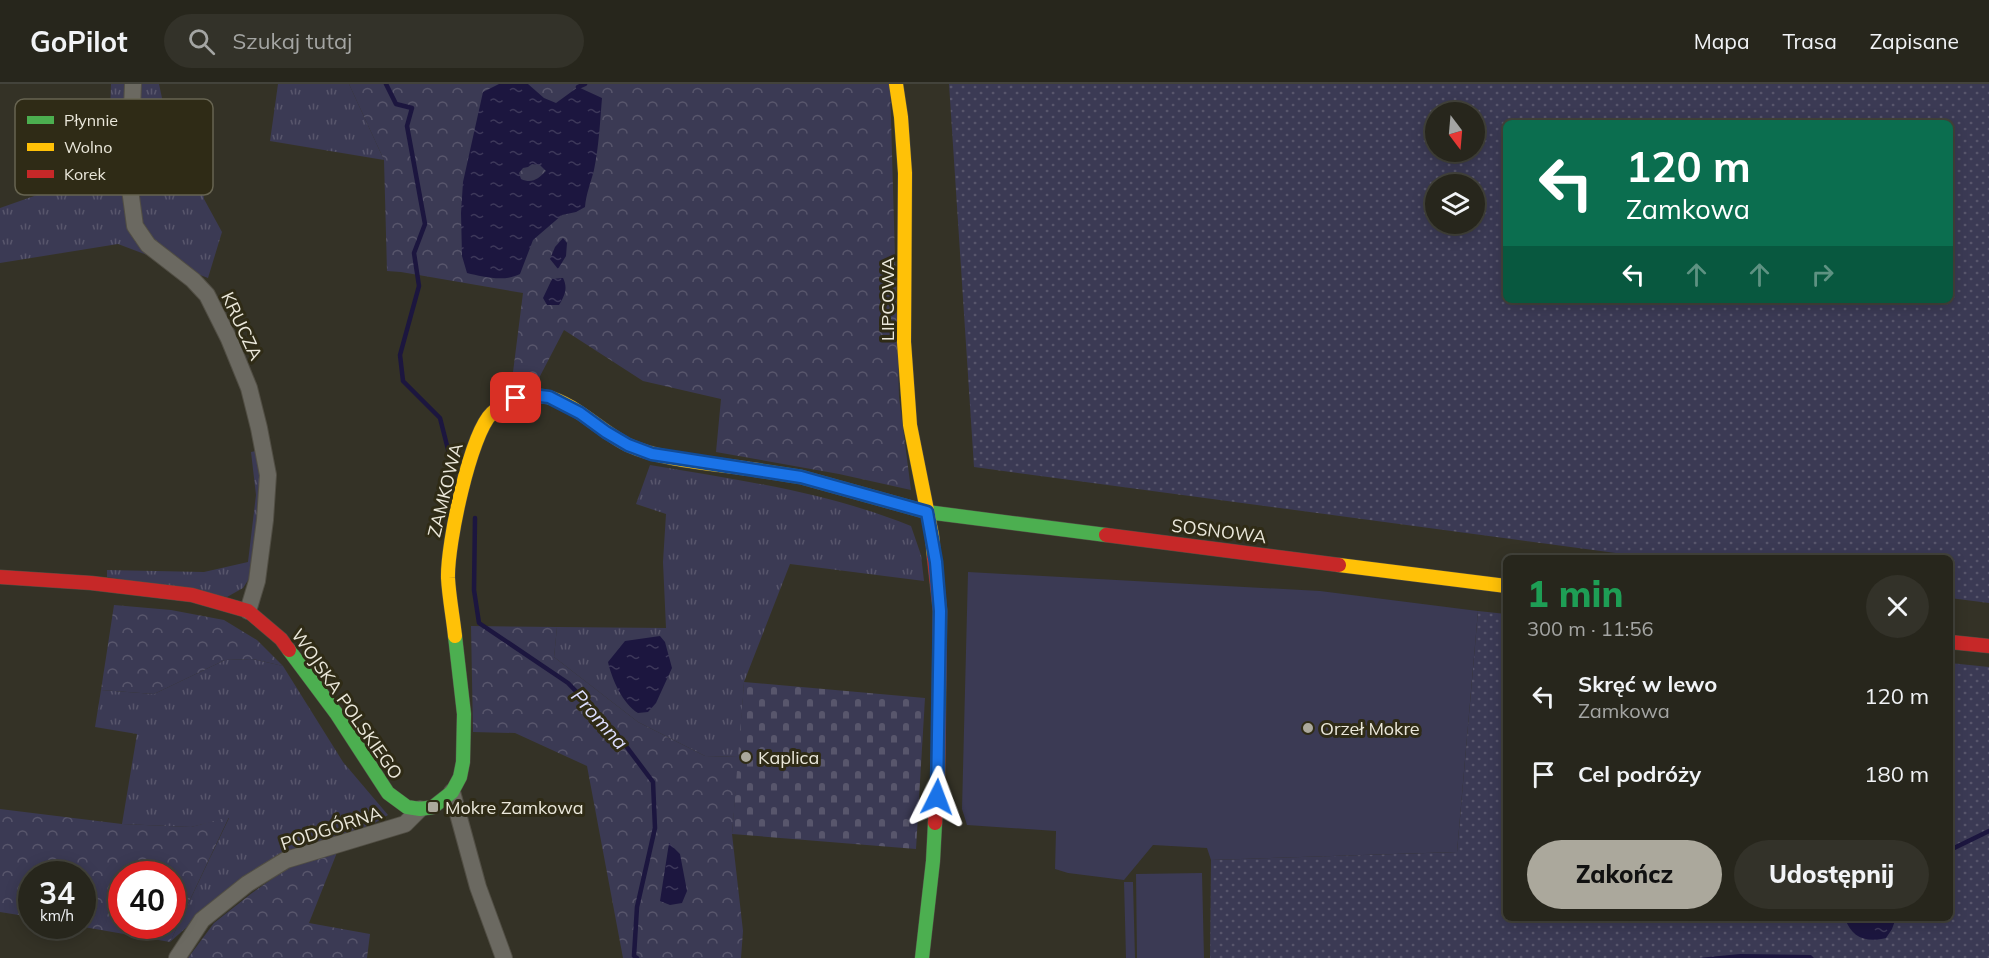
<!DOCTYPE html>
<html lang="pl">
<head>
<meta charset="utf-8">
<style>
	:root { --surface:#27261c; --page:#333229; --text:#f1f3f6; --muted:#a4a5a3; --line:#43433b; --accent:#aba89c }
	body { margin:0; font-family:Mulish,sans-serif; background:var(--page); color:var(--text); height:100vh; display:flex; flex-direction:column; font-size:22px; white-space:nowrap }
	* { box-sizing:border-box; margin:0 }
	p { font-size:20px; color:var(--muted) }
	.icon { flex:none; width:33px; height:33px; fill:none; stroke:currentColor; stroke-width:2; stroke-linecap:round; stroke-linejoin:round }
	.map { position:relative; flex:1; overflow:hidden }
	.side { position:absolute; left:1503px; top:471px; width:450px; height:366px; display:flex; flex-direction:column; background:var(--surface); border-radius:9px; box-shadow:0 3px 15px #0003,0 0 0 2px var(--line) }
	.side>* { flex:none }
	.top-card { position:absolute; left:1503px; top:36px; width:450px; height:183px; border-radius:9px; box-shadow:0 3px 15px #0003,0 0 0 2px var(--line); background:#0b6e4f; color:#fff; overflow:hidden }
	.needle { width:39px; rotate:164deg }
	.controls { position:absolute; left:1425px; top:18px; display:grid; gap:12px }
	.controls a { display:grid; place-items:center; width:60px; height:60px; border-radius:50%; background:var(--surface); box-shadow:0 3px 15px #0003,0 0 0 2px var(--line); font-size:30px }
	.speed { position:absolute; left:18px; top:777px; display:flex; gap:12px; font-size:30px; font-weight:700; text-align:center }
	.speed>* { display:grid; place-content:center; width:78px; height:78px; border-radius:50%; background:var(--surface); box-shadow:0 3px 15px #0003,0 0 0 2px var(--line); line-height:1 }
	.speed small { font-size:15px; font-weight:400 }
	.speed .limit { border:9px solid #d22; background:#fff; color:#111 }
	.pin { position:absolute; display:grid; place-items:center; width:51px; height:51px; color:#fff; margin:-26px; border-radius:12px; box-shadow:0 3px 9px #0006 }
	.me { position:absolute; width:66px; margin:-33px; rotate:3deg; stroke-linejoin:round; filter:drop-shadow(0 0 4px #0008) }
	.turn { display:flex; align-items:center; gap:21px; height:126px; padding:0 24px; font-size:27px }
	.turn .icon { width:78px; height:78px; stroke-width:2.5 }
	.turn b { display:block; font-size:42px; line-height:51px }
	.lanes { display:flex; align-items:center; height:57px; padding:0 24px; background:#0003; justify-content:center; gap:30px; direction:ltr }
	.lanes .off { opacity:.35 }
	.round { display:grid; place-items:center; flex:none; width:63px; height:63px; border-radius:32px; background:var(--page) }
	.overview { display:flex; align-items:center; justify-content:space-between; height:102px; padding:0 24px }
	h1 { font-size:36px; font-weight:800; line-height:45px; color:#1e9e55 }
	.button { display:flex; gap:12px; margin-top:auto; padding:12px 24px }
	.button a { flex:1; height:69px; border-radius:36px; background:var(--accent); color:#111; font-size:24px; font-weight:800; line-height:69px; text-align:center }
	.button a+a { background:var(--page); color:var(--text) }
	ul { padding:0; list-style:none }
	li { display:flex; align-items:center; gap:18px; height:78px; padding:0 24px }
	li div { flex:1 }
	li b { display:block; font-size:22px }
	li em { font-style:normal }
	header { display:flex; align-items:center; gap:36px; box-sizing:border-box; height:84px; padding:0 30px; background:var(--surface); border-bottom:2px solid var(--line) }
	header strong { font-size:28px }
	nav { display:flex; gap:33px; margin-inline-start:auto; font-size:21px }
	.search { width:420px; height:54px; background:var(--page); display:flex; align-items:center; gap:15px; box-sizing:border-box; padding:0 21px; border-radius:33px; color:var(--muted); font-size:22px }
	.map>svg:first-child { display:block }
	.grass { fill:url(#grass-tufts) }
	.forest { fill:url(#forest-crowns); fill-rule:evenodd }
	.cemetery { fill:url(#cemetery-stones) }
	.park { fill:url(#park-dots); fill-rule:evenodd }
	.pitch { fill:#3b3a54 }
	.water { fill:url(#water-ripples); fill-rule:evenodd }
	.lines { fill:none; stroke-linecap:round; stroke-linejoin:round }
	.stream { stroke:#1c163f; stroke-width:4.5 }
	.street-casing { stroke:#514e44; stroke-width:18 }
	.fast-casing { stroke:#514e44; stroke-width:15 }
	.slow-casing { stroke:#514e44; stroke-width:15 }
	.jam-casing { stroke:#514e44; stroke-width:15 }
	.street { stroke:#6b6961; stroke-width:16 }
	.fast { stroke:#4caf50; stroke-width:14 }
	.slow { stroke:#ffc107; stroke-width:14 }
	.jam { stroke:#c62828; stroke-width:14 }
	.route-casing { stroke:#114b97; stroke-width:15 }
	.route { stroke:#1a73e8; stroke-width:10 }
	.poi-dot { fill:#aba89c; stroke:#2f2b16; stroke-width:2 }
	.labels { text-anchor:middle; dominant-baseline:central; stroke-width:6; stroke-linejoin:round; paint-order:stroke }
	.street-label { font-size:18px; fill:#ebe8db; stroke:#2f2b16 }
	.poi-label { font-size:18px; fill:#ebe8db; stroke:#2f2b16; text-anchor:start }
	.water-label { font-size:20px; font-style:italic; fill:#dcddfe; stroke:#2f2b16 }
	.key { fill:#2f2b16; stroke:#676451; stroke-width:1.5 }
	.key-label { font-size:16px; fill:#ebe8db }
</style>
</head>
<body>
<header>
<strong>GoPilot</strong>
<div class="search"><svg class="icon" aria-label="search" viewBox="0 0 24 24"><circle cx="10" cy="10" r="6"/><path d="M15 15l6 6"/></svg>Szukaj tutaj</div>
<nav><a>Mapa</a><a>Trasa</a><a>Zapisane</a></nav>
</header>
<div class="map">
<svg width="1989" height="874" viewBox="0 0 1989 874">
	<defs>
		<pattern id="grass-tufts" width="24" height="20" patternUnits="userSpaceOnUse" patternTransform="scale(1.5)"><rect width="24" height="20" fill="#3b3a54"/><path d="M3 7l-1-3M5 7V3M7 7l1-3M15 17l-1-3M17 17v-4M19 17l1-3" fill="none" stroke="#58566c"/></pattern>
		<pattern id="forest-crowns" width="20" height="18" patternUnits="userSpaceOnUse" patternTransform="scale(1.5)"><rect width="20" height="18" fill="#3b3a54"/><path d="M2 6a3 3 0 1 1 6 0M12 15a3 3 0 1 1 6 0" fill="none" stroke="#58566c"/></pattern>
		<pattern id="cemetery-stones" width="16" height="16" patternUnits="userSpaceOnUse" patternTransform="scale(1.5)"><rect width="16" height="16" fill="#3b3a54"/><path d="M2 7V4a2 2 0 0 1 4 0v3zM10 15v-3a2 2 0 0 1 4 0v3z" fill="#58566c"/></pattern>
		<pattern id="park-dots" width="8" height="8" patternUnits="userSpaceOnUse" patternTransform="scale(1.5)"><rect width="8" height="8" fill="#3b3a54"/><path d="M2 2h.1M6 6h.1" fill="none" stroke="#58566c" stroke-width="1.8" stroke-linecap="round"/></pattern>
		<pattern id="water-ripples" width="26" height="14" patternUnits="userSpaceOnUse" patternTransform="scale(1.5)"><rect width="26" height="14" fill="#1c163f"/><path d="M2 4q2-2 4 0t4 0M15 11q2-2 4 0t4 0" fill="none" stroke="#3d385a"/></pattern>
	</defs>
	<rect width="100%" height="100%" fill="#343226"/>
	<path class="grass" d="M 111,0 L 159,0 L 169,47 L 196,47 L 204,115 L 222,148 L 208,194 L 118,160 L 0,179 L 0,124 L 108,86 Z
		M 278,0 L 349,0 L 384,76 L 270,57 Z
		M 260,366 L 265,401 L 254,487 L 243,504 L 227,513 L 107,493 L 107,486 L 204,488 L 248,478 L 256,411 L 251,368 Z
		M 650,381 C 738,396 827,408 911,442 L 921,471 L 924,497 L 790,480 L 744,598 L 739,673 L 705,672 L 638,638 L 554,573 L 557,543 L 666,544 L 663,478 L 666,430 L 636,420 Z
		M 253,575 L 283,582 L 343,678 L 388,731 L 373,740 L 282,773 L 223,811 L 170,858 L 229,734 L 191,743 L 122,740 L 137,650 L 95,643 L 101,606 L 154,610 L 225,576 Z"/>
	<path class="forest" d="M 349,0 L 890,0 L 899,313 L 911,406 L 839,390 L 716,368 L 721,315 L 643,297 L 564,246 L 538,296 L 524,298 L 513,288 L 523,209 L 401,188 L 387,187 L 384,76 Z
		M 114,521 L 171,526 L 224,536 L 257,556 L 283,582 L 253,575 L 225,576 L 154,610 L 101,606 Z
		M 471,542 L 557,543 L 554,573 L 638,638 L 705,672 L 739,673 L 732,750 L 743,847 L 741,874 L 623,874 L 587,682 L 515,649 L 473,648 Z
		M 0,725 L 122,740 L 191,743 L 229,733 L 170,858 L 78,842 L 82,842 L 82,790 L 32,790 L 31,833 L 0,828 ZM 172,790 L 172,842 L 122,842 L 122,790 Z
		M 338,766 L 309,839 L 370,850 L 367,874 L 188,874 L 214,839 L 252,809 L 292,781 Z"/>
	<path class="cemetery" d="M 744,598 L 925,614 L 916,765 L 732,750 Z"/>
	<path class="park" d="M 949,0 L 1989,0 L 1989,519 L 1950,514 L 1950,474 L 1653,474 L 974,383 ZM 1436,28 L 1474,28 L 1474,68 L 1436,68 ZM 1506,39 L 1950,39 L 1950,216 L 1506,216 ZM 1436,100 L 1474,100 L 1474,140 L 1436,140 Z
		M 1478,527 L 1506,530 L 1506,834 L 1950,834 L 1950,579 L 1989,583 L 1989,874 L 1210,874 L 1211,776 L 1457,768 Z"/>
	<path class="pitch" d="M 968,488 L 1320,507 L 1478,527 L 1457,768 L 1211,776 L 1207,764 L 1153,761 L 1124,796 L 1068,789 L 1055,785 L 1056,747 L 967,741 L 962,725 Z
		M 1202,789 L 1204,874 L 1137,874 L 1136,790 Z
		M 1124,798 L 1133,798 L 1135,874 L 1126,874 Z"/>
	<path class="water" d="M 499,0 L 528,0 L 544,14 L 556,19 L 578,3 L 602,14 C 600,38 599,62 594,86 C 591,98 586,110 585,123 L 576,128 L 562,131 L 533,156 L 520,190 C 505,198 483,193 467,189 L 462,172 L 461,129 L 463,98 L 483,8 ZM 532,80 L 540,81 L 546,87 C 538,95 532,100 521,95 L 519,89 L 523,84 L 528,83 Z
		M 563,154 L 567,159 L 566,172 L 558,185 L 550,175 L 555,163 Z
		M 563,194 C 568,204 565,211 559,221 L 547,221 L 543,214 L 552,195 Z
		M 660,552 L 665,558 L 672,584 L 656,619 L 648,628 L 638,629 C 623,620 612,596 608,578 L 625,557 Z
		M 669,759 L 680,770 L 687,807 L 682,819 L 670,821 L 660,817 Z
		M 1845,834 L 1896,834 L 1892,845 L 1886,854 C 1867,859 1851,854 1845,834 Z
		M 1740,870 L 1811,871 L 1814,874 L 1698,874 Z"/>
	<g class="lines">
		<path class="stream" d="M 386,0 L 396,20 L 412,24 L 407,42 L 425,140 L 414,169 L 419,202 L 400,271 L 403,297 L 440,334 L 453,385
			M 578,3 L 585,0
			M 475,434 L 474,506 L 479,539 L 568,599 L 617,650 L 653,698 L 655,744 L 637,823 L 634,872 L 637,874
			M 1950,766 L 1989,747"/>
		<defs>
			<path id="street" d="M 133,0 L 129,98 L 135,142 L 148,161 L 193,196 L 207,211 L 229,255 L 249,304 L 259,344 L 268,391 L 265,436 L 257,497 L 248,527
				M 452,708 L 478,803 L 504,874
				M 177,874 L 202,836 L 247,800 L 286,776 L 405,740 L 420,725"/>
			<path id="fast" d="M 757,386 L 801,393 L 927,428 L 1106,451
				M 289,566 L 336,629 L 388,709 L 407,723 L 420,725 L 433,723 L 452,708 L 460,693 L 463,678 L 464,630 L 455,552
				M 922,874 L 933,777 L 935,739"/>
			<path id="slow" d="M 896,0 L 901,33 L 905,89 L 904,258 L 910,341 L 932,451 L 934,473
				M 1339,481 L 1506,502
				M 455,552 C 453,533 449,513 448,494 C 447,461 470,350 492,329 C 507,315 527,309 547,313 C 573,318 603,349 628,361 C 662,377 719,380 757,386"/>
			<path id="jam" d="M 1106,451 L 1339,481
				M 934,473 L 940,527 L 938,692 L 935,739
				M 0,493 L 91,499 L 192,511 L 248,527 L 281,555 L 289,566
				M 1950,558 L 1989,562"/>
		</defs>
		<use href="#street" class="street-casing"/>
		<use href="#fast" class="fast-casing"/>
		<use href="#slow" class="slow-casing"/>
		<use href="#jam" class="jam-casing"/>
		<use href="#street" class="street"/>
		<use href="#fast" class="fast"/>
		<use href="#slow" class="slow"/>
		<use href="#jam" class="jam"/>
	</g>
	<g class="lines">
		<defs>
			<path id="route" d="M 516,314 L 531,311 L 549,313 L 580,329 L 606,348 L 628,361 L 652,370 L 801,393 L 927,428 L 936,478 L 940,527 L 937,713"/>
		</defs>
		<use href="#route" class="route-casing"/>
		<use href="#route" class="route"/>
	</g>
	<g class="poi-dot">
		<circle cx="1308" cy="644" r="6"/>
		<circle cx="746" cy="673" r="6"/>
		<rect x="427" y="717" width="12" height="12" rx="3"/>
	</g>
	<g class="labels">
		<g class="street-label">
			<text transform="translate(887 215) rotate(-90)">LIPCOWA</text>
			<text transform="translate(242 242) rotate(65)">KRUCZA</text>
			<text transform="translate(445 406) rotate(-76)">ZAMKOWA</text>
			<text transform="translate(1219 447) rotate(7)">SOSNOWA</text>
			<text transform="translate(347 620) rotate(55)">WOJSKA POLSKIEGO</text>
			<text transform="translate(331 744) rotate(-18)">PODGÓRNA</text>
		</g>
		<g class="poi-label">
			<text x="1320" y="644">Orzeł Mokre</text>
			<text x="758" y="673">Kaplica</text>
			<text x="445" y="723">Mokre Zamkowa</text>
		</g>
		<g class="water-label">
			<text transform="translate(600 635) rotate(48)">Promna</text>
		</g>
	</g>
	<rect x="15" y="15" width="198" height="96" rx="9" class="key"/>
	<rect x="27" y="32" width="27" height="8" fill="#4caf50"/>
	<rect x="27" y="59" width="27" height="8" fill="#ffc107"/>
	<rect x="27" y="86" width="27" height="8" fill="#c62828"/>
	<g class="key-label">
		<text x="64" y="42">Płynnie</text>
		<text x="64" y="69">Wolno</text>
		<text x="64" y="96">Korek</text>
	</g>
</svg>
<div class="controls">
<a><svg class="needle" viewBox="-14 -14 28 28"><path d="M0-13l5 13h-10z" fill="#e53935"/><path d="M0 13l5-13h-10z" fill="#a4a5a3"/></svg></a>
<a><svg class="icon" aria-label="layers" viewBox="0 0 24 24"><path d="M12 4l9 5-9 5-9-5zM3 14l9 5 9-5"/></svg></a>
</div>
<div class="speed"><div>34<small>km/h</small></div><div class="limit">40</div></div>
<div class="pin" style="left:516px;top:314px;background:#d93025"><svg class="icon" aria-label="arrive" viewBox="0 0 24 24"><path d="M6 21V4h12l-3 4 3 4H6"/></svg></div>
<svg class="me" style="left:937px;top:713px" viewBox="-20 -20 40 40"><path d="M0-17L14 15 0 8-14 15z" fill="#1a73e8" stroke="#fff" stroke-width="4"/></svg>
<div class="top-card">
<div class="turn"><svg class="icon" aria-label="left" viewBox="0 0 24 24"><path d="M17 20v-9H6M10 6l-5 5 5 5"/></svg><div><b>120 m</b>Zamkowa</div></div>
<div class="lanes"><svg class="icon" aria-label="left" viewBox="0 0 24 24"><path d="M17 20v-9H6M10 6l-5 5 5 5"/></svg><svg class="icon off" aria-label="ahead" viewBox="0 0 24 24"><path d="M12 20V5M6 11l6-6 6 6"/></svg><svg class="icon off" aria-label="ahead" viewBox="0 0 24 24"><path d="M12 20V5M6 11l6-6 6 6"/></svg><svg class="icon off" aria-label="right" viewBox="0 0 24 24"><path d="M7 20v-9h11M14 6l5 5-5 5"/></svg></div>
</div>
<section class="side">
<div class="overview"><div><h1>1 min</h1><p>300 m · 11:56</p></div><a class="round"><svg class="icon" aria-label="close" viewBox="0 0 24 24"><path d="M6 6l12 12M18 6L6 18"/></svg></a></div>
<ul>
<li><svg class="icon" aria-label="left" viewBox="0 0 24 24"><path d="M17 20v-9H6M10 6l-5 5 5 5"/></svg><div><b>Skręć w lewo</b><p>Zamkowa</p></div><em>120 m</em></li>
<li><svg class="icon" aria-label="arrive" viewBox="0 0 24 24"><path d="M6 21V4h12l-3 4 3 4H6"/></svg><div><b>Cel podróży</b></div><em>180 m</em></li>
</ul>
<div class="button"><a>Zakończ</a><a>Udostępnij</a></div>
</section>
</div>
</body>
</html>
